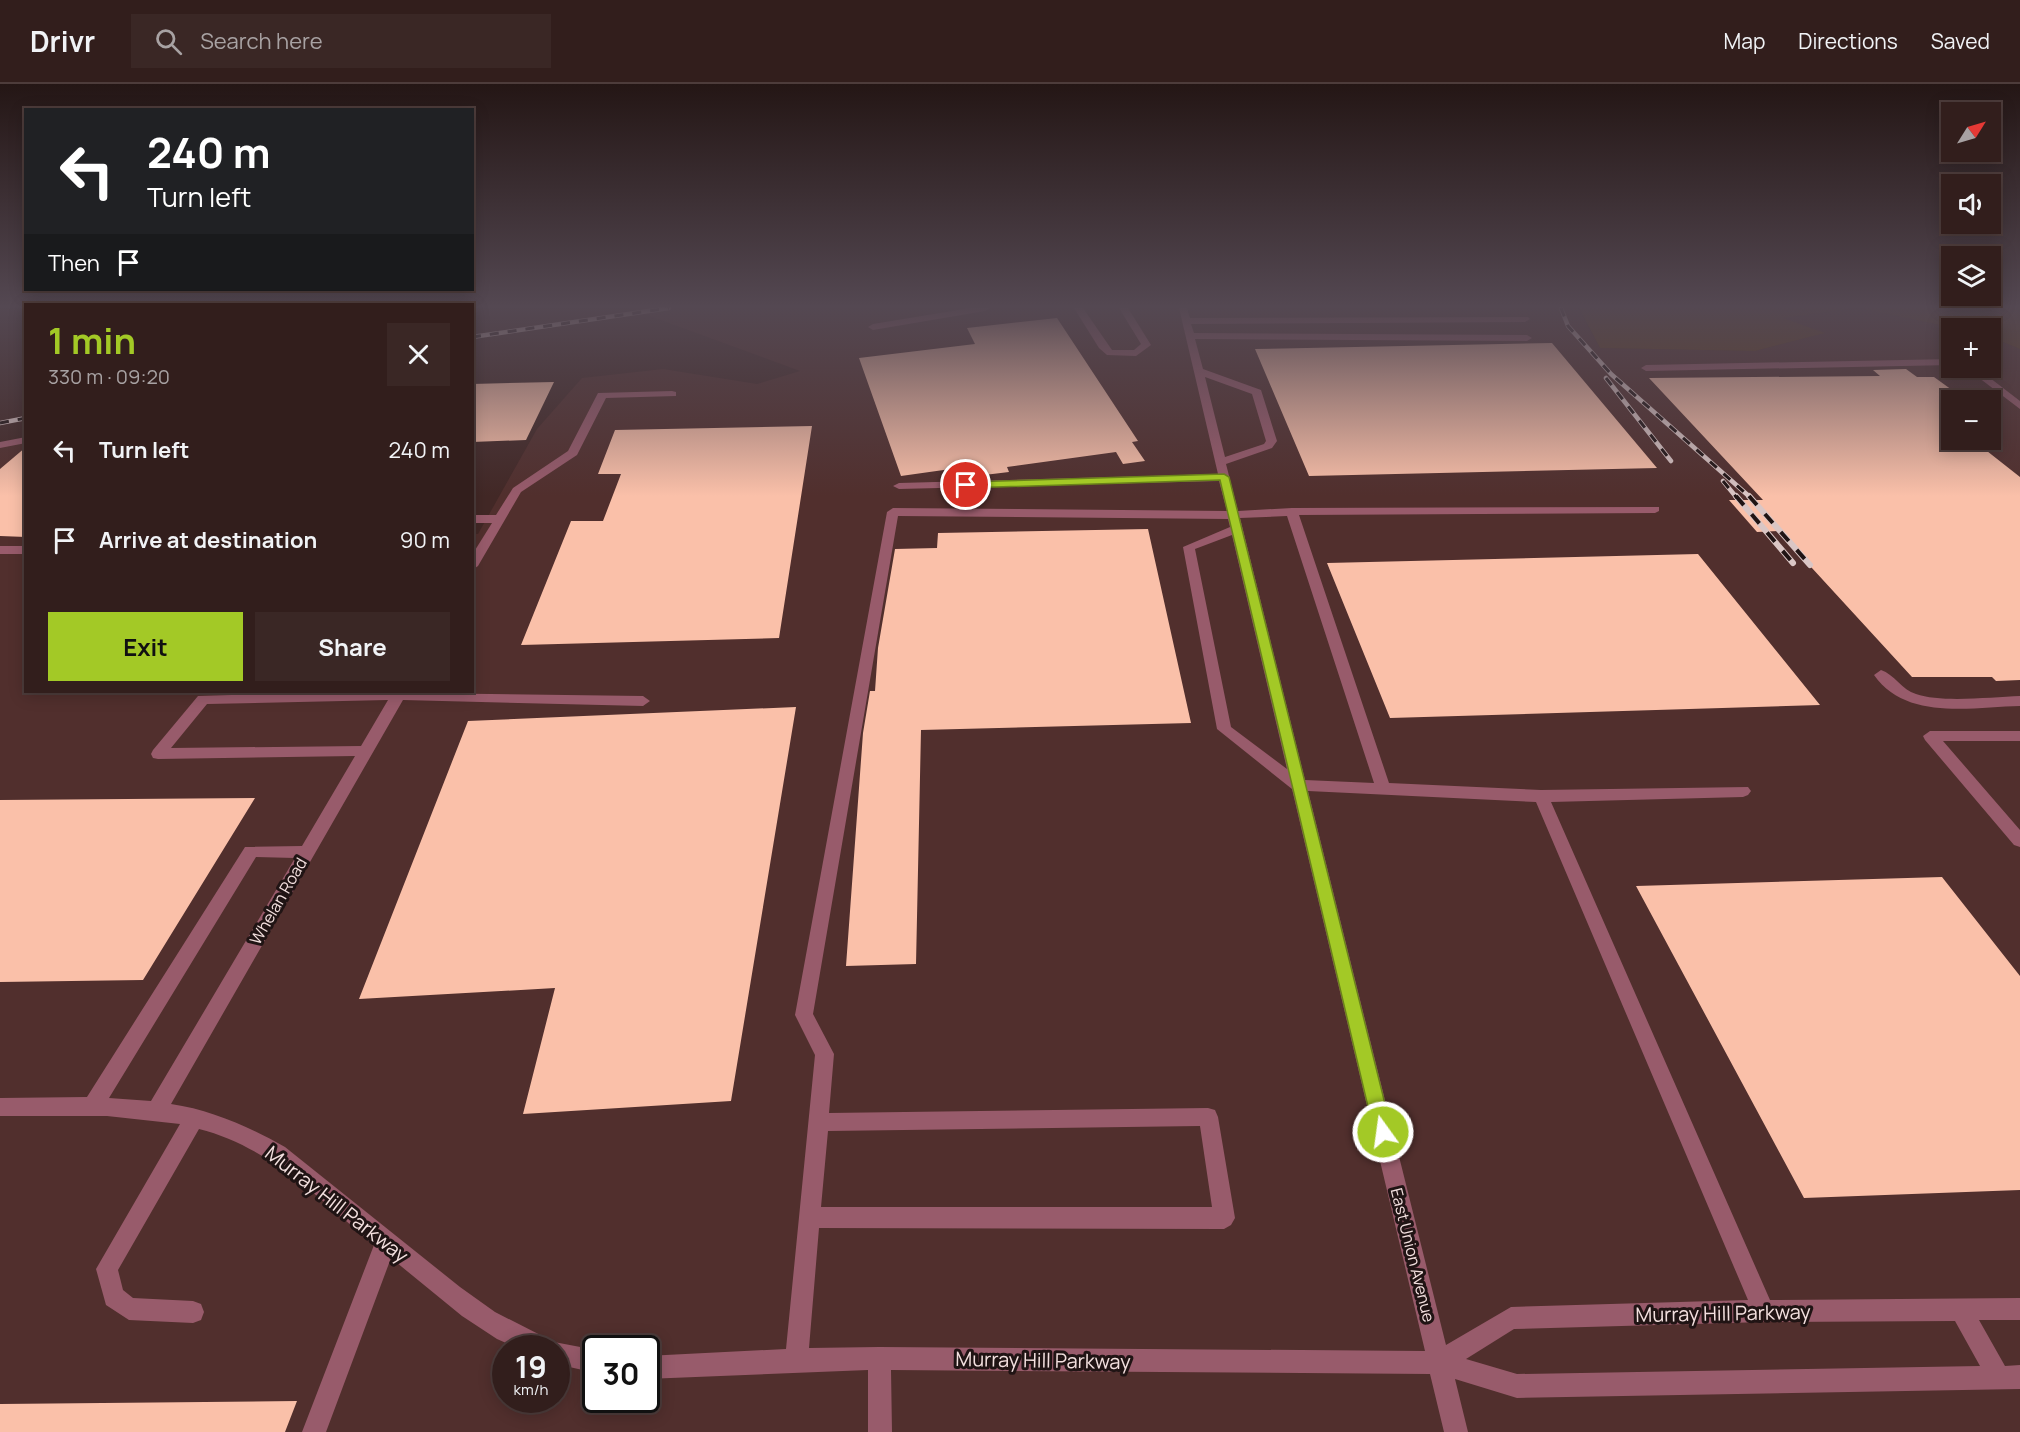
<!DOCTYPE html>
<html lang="en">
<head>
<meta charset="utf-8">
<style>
	:root { --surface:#321e1c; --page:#3a2725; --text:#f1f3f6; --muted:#a8a2a3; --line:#4d3c3b; --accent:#a3c926 }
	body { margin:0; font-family:Manrope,sans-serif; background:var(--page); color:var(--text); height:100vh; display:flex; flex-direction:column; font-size:22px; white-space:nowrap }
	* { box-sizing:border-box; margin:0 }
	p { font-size:20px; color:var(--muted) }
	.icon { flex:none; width:33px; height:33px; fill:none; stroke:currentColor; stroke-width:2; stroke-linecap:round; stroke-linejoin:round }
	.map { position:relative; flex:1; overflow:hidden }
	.side { position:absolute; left:24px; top:219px; width:450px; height:390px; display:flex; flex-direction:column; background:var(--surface); border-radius:0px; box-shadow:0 3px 15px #0003,0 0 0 2px var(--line) }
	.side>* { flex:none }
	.hud { position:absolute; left:24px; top:24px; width:450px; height:183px; border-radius:0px; box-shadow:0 3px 15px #0003,0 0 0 2px var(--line); background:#202124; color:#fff; overflow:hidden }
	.needle { width:39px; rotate:53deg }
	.controls { position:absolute; left:1941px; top:18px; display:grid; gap:12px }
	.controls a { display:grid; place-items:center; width:60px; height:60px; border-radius:0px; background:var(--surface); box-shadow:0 3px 15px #0003,0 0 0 2px var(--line); font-size:30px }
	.speed { position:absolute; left:492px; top:1251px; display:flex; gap:12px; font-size:30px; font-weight:700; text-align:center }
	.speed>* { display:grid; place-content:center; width:78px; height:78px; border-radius:50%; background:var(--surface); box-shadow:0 3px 15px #0003,0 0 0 2px var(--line); line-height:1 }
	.speed small { font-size:15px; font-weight:400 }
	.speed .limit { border:3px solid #111; border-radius:9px; background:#fff; color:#111 }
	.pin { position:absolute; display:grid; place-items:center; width:51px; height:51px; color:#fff; margin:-26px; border:3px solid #fff; border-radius:50%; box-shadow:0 2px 6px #0007 }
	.me { position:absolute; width:66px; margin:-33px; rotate:346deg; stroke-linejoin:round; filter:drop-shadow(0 0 4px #0008) }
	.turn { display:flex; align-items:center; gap:21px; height:126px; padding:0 24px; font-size:27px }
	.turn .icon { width:78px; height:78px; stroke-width:2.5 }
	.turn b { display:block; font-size:42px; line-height:51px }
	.then { display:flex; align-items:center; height:57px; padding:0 24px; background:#0003; gap:12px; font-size:22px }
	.round { display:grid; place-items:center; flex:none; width:63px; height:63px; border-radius:0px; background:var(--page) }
	.overview { display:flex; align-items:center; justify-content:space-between; height:102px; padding:0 24px }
	h1 { font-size:36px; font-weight:700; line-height:45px; color:var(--accent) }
	.primary-button { display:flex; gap:12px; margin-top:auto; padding:12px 24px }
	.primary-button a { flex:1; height:69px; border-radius:0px; background:var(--accent); color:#111; font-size:24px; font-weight:700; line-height:69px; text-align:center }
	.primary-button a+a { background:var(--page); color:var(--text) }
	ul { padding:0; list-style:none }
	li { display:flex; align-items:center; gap:18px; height:90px; padding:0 24px }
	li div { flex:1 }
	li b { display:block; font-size:22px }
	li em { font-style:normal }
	header { display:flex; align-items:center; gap:36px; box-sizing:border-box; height:84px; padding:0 30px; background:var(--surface); border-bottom:2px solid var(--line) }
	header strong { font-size:28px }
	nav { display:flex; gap:33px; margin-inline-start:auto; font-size:21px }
	.search { width:420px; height:54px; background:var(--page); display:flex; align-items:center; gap:15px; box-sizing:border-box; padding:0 21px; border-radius:0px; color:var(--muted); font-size:22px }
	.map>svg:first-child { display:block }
	.built { fill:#512f2d; fill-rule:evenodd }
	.green { fill:#5e3b1a }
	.building { fill:#fac0a9 }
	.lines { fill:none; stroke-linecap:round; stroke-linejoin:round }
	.minor { fill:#985b6b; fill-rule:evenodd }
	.rail-far1-casing { stroke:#dac6c5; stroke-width:4.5 }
	.rail-casing { stroke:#dac6c5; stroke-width:6 }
	.rail-far1 { stroke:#201414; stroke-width:3; stroke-dasharray:9; stroke-linecap:butt }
	.rail { stroke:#201414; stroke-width:4; stroke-dasharray:12; stroke-linecap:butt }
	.route { fill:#a3c926; stroke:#6a8319; stroke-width:1.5 }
	.labels { text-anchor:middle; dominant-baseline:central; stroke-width:6; stroke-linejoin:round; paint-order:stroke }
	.street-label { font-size:16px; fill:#f3e0df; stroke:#201414 }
	.near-street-label { font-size:20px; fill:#f3e0df; stroke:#201414 }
</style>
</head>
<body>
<header>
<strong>Drivr</strong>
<div class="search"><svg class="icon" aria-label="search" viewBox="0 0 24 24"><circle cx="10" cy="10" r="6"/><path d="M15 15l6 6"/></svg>Search here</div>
<nav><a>Map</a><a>Directions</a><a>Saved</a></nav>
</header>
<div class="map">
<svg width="2020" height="1348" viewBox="0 0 2020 1348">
	<rect width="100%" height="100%" fill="#422826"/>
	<path class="built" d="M 628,224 L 1578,224 L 1600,264 L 1755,267 L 1824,249 L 1781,234 L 1860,224 L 1954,244 L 1952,244 L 1952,284 L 1990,284 L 1991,253 L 2020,265 L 2020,1348 L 0,1348 L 0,360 L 25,355 L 26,608 L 472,608 L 473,450 L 478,450 L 537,345 L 582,294 L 663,285 L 757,300 L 800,287 ZM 1952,316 L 1990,316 L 1990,356 L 1952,356 ZM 506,1264 L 556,1264 L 556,1316 L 506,1316 ZM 596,1264 L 646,1264 L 646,1316 L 596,1316 Z"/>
	<path class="green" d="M 1579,224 L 1855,224 L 1783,234 L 1825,249 L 1755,267 L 1600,264 Z
		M 1860,224 L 2020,224 L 2020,265 L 1991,253 L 1990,244 L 1954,244 Z"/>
	<path class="building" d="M 1057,234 L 1138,357 L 1132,358 L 1145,377 L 1123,380 L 1116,368 L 1007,383 L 1009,388 L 976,392 L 972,382 L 901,392 L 859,274 L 975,260 L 967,244 Z
		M 1552,259 L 1657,384 L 1309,392 L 1255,265 Z
		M 1906,285 L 1917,293 L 1934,293 L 1952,306 L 1952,356 L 1973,356 L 2020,393 L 2020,596 L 1996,597 L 1992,593 L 1912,593 L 1778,447 L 1757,448 L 1729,416 L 1763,416 L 1649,294 L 1880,292 L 1873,286 Z
		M 554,298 L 526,356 L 472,358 L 472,300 Z
		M 812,342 L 779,554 L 521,561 L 571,437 L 603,437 L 621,390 L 598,390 L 615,346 Z
		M 26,363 L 26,453 L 0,452 L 0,385 Z
		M 1148,445 L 1191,639 L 921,646 L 916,880 L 846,882 L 863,649 L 870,607 L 875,607 L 878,564 L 895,465 L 937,464 L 938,449 Z
		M 1698,470 L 1820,621 L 1390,634 L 1327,479 Z
		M 796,623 L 731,1017 L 523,1030 L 555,904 L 359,915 L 468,637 Z
		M 255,714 L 143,896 L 0,898 L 0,716 Z
		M 1942,793 L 2020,892 L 2020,1106 L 1804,1114 L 1636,802 Z
		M 297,1317 L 285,1348 L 0,1348 L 0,1320 Z"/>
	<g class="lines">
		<path class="minor" d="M 970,224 L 990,224 L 985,227 L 873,246 L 868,243 L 873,240 Z
			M 1074,224 L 1083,224 L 1112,266 L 1134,266 L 1141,260 L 1119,224 L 1128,224 L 1151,261 L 1136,272 L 1107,271 L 1099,264 Z
			M 1179,224 L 1187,224 L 1190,234 L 1528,233 L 1530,235 L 1525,238 L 1191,240 L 1194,249 L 1527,251 L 1532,254 L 1527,257 L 1195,255 L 1203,285 L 1261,306 L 1277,357 L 1272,364 L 1226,380 L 1238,427 L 1292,424 L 1659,423 L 1659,427 L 1655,429 L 1299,431 L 1389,699 L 1541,706 L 1748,703 L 1751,707 L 1748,711 L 1743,713 L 1551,718 L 1770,1216 L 2020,1214 L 2020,1236 L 1979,1236 L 2005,1282 L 2020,1281 L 2020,1305 L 1517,1314 L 1455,1295 L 1468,1348 L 1444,1348 L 1430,1290 L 891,1286 L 892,1348 L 868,1348 L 868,1286 L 646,1295 L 646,1272 L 786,1265 L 815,971 L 795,931 L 887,428 L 893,424 L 1227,427 L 1219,397 L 899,405 L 893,402 L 899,399 L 1218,390 ZM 1205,293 L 1252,310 L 1266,357 L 1264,360 L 1225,373 ZM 898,432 L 1228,435 L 1230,443 L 1183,463 L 1217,645 L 1292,705 L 1425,1267 L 879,1263 L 809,1264 L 819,1144 L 1224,1145 L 1231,1141 L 1235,1134 L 1218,1033 L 1215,1026 L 1208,1024 L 829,1029 L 834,970 L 813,930 ZM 1287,432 L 1374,699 L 1305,696 L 1240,434 ZM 1232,451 L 1287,685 L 1231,643 L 1195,465 ZM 1308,707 L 1536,718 L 1748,1216 L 1511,1223 L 1446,1261 ZM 1200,1042 L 1212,1123 L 821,1123 L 828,1047 ZM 1955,1237 L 1980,1282 L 1517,1290 L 1466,1275 L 1514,1245 L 1764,1238 Z
			M 1952,275 L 1952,281 L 1646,287 L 1641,284 L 1646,281 Z
			M 1966,284 L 1977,284 L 2020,317 L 2020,325 Z
			M 672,307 L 676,308 L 676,312 L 606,314 L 577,371 L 521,408 L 478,482 L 472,486 L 472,471 L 492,439 L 472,439 L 472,431 L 496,431 L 513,404 L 568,367 L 598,309 Z
			M 26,353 L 26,359 L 0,364 L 0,358 Z
			M 0,462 L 26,462 L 26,470 L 0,470 Z
			M 1881,586 C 1894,590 1902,606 1916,610 C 1941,619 1992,613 2020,612 L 2020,622 C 1972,623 1906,637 1874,591 Z
			M 333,608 L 643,612 L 650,617 L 643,622 L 403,616 L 171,1020 C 212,1026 249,1043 285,1063 L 460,1203 L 495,1228 L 554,1258 L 596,1266 L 596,1289 L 556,1280 L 556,1264 L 517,1264 L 497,1255 L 462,1232 L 391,1174 L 326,1348 L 302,1348 L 374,1161 C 321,1116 268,1062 199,1045 L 118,1186 L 123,1206 L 133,1214 L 193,1217 L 201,1220 L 204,1228 L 201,1236 L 193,1239 L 129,1236 L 106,1221 L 96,1185 L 180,1040 L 107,1032 L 0,1032 L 0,1014 L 87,1013 L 245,763 L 302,762 L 355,672 L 158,675 L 153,674 L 151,670 L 153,666 L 198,612 ZM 388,616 L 361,662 L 171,664 L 207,620 ZM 256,773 L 295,774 L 151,1017 L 109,1014 Z
			M 1930,647 L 2020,647 L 2020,657 L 1943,657 L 2020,746 L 2020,763 L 2014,761 L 1925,656 L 1923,652 Z"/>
		<defs>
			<path id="rail-far1" d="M 1561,224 L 1568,242 L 1611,290 L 1751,414
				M 472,253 L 669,224
				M 1606,294 L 1671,377
				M 0,339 L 26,334
				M 1723,397 L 1737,414"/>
			<path id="rail" d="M 1736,412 L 1793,479
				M 1749,412 L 1810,481"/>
		</defs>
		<use href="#rail-far1" class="rail-far1-casing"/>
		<use href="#rail" class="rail-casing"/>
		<use href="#rail-far1" class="rail-far1"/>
		<use href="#rail" class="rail"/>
	</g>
	<linearGradient id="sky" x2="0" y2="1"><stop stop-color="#241615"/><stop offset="0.54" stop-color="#544852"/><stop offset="1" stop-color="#544852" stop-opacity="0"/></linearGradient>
	<rect width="2020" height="412" fill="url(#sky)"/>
	<path class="route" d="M 1224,390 L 1229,393 L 1392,1048 L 1389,1054 L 1383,1057 L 1376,1054 L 1374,1048 L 1220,396 L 966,404 L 961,401 L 966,398 Z"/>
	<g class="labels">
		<g class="street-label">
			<text transform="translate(278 817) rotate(-60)">Whelan Road</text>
			<text transform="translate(1413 1171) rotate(76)">East Union Avenue</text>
		</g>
		<g class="near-street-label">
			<text transform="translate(337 1120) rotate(38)">Murray Hill Parkway</text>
			<text transform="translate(1723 1229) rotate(-1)">Murray Hill Parkway</text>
			<text transform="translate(1043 1276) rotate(1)">Murray Hill Parkway</text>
		</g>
	</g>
</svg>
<div class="controls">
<a><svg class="needle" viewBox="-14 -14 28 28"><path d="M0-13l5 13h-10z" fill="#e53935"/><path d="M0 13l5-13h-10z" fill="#a8a2a3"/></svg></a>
<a><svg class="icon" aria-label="sound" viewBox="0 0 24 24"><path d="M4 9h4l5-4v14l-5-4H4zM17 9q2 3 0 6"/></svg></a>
<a><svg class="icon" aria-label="layers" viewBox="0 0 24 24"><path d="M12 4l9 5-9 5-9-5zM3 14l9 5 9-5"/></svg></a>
<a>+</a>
<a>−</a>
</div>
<div class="speed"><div>19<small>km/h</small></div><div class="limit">30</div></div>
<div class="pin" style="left:966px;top:401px;background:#d93025"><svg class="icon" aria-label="arrive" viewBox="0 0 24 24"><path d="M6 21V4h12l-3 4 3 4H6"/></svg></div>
<svg class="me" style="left:1383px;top:1048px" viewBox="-20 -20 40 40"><circle r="17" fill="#a3c926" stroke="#fff" stroke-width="3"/><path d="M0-11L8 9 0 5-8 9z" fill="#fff"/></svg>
<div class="hud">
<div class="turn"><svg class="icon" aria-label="left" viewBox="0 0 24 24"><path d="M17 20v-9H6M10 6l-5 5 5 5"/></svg><div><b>240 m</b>Turn left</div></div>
<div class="then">Then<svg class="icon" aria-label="arrive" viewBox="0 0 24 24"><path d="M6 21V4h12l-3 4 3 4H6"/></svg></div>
</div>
<section class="side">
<div class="overview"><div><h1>1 min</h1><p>330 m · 09:20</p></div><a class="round"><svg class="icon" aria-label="close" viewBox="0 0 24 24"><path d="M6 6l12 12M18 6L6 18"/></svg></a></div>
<ul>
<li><svg class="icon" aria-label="left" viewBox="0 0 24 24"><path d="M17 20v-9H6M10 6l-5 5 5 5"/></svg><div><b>Turn left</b></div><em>240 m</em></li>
<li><svg class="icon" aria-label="arrive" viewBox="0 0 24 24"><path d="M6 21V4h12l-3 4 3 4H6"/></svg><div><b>Arrive at destination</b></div><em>90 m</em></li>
</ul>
<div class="primary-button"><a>Exit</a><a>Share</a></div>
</section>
</div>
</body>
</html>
